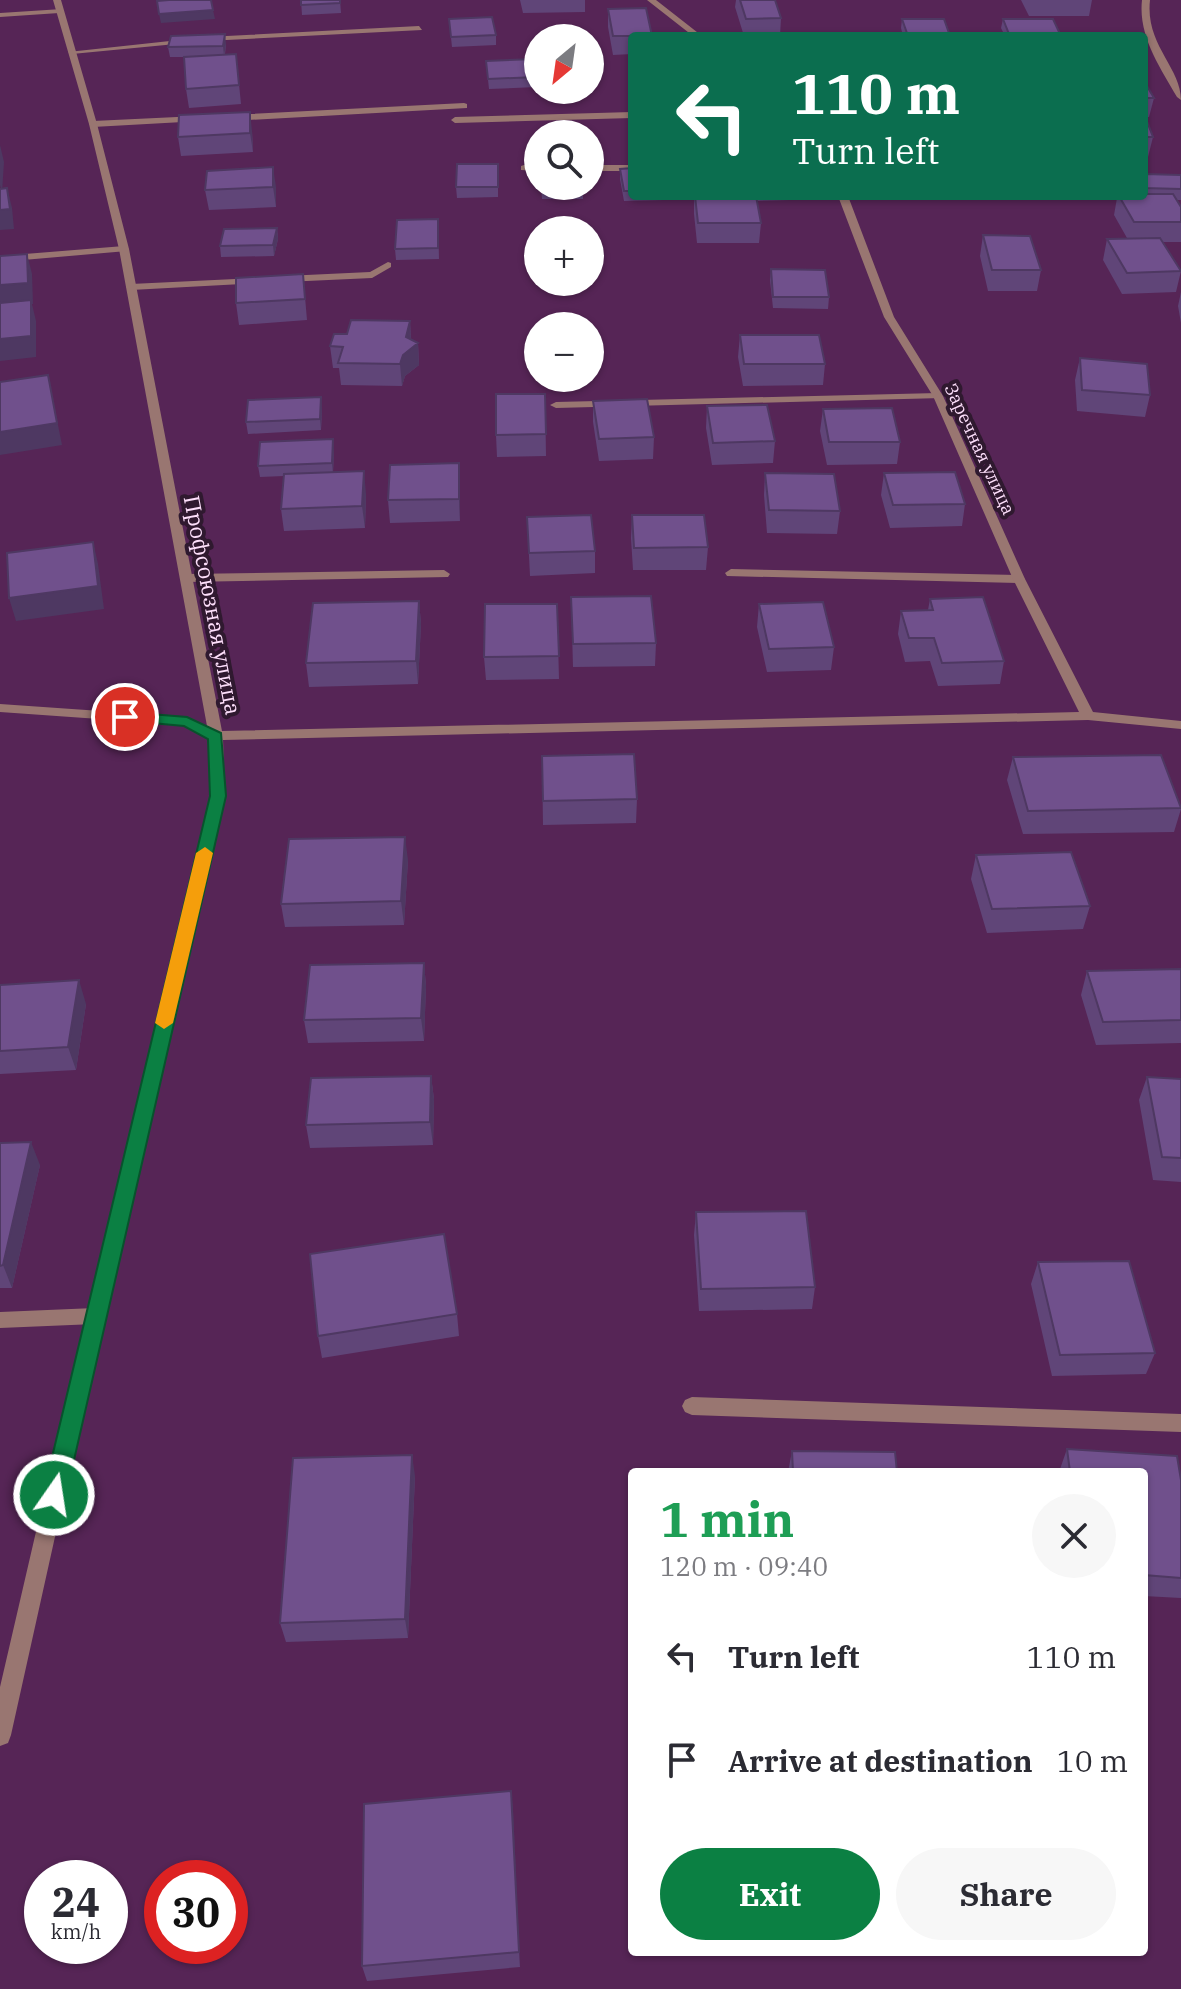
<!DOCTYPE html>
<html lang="en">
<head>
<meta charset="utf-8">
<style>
	:root { --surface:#fff; --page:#f7f7f7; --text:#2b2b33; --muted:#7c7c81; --accent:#0b8043 }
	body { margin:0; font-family:"IBM Plex Serif",serif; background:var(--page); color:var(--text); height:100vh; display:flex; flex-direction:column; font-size:30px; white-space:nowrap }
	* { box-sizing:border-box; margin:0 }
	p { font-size:26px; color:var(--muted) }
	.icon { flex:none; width:44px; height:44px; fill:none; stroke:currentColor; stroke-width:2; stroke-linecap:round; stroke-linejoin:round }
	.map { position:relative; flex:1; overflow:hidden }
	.panel { position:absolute; left:628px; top:1468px; width:520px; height:488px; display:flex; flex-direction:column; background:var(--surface); border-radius:8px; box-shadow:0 2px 6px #0004 }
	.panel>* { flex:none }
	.top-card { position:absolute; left:628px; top:32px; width:520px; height:168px; border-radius:8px; box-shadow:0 2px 6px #0004; background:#0b6e4f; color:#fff; overflow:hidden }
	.needle { width:52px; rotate:209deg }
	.buttons { position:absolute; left:524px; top:24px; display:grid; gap:16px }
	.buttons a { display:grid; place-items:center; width:80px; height:80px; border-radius:50%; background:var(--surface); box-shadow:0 2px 6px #0004; font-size:40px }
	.speed { position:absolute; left:24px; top:1860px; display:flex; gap:16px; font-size:40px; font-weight:700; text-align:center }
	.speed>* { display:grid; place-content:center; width:104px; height:104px; border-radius:50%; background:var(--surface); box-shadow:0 2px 6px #0004; line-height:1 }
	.speed small { font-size:20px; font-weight:400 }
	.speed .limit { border:12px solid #d22; background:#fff; color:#111 }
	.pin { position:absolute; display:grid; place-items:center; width:68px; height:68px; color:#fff; margin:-34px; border:4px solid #fff; border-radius:50%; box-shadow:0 2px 8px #0007 }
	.me { position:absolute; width:88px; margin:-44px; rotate:13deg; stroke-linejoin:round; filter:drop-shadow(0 0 6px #0008) }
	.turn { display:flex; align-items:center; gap:28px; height:168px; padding:0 32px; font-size:36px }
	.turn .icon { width:104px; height:104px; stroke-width:2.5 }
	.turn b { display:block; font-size:56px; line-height:68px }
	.round { display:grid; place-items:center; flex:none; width:84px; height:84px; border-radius:42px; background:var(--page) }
	.overview { display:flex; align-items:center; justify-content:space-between; height:136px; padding:0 32px }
	h1 { font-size:48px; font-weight:700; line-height:60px; color:#1e9e55 }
	.primary-button { display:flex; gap:16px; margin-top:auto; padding:16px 32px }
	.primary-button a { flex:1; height:92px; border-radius:48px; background:var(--accent); color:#fff; font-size:32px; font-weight:700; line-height:92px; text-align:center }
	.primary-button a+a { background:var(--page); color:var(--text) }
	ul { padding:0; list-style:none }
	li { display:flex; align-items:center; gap:24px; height:104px; padding:0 32px }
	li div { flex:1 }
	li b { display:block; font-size:30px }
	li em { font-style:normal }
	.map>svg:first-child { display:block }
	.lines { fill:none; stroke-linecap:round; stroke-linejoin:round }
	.lane { fill:#997671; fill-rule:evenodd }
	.street { fill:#997671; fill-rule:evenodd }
	.wall { fill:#604578 }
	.shaded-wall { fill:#4e3862 }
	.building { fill:#70508c; stroke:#4e3862; stroke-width:2 }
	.route { fill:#0b8043; stroke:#07532c; stroke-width:2 }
	.slow { fill:#f59e0b }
	.labels { text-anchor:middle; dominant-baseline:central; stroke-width:8; stroke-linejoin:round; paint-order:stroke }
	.far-street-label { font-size:18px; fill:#fddffb; stroke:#2f192f }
	.street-label { font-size:22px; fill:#fddffb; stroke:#2f192f }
</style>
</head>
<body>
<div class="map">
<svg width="1181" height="1989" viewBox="0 0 1181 1989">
	<rect width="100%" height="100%" fill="#562556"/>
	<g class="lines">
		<path class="lane" d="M 62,9 L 59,13 L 0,17 L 0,13 Z
			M 419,26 L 422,30 L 207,41 L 72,54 L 68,52 L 207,37 Z
			M 464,103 L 467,104 L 467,108 L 230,121 L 226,118 L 230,115 Z
			M 632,112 L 632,118 L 455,123 L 451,120 L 455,117 Z
			M 198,116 L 202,119 L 201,121 L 93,127 L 89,124 L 93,121 Z
			M 524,165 L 538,165 L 538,171 L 521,170 L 521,166 Z
			M 590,165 L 632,165 L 632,171 L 590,171 Z
			M 124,246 L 129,249 L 127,251 L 0,262 L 0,256 Z
			M 388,262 L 391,263 L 391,267 L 372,278 L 285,282 L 280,279 L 285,276 L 370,272 Z
			M 258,278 L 263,281 L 262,283 L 131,290 L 126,287 L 131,284 Z
			M 938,393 L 942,394 L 942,398 L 556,408 L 550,405 L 556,402 Z
			M 731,569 L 1019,575 L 1025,579 L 1019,583 L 727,576 L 725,573 Z
			M 444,570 L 450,574 L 448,577 L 186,582 L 180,578 L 186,574 Z
			M 95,1308 L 102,1310 L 104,1316 L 102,1322 L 95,1324 L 0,1328 L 0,1312 Z
			M 692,1397 L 1181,1414 L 1181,1432 L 692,1415 L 685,1412 L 682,1406 L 685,1400 Z"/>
		<path class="street" d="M 53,0 L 61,0 L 97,124 L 129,249 L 222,731 L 1079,712 L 1013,579 L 933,396 L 884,317 L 838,196 L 848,196 L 894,317 L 943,396 L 1025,579 L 1093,712 L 1181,721 L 1181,729 L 1088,720 L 223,740 L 225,796 L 104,1316 L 11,1735 L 8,1743 L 0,1746 L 0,1687 L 86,1316 L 211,796 L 209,738 L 184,725 L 0,712 L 0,704 L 187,717 L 207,726 L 119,249 L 89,124 Z
			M 647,0 L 656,0 L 702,36 L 693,36 Z
			M 1142,0 L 1150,0 C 1145,45 1181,67 1181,100 L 1177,97 C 1160,67 1138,36 1142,0 Z"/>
	</g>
	<path class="wall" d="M 301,0 L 340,0 L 341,13 L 302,15 Z
		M 520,0 L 585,0 L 585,12 L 523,13 Z
		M 736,0 L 775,0 L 781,18 L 780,36 L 744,36 L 735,7 Z
		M 1021,0 L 1092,0 L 1089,16 L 1029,16 Z
		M 608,9 L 632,36 L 632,54 L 613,55 L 608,27 Z
		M 449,19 L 496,35 L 496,45 L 452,47 Z
		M 902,19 L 950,36 L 903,36 L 901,28 Z
		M 1003,19 L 1060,34 L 1060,36 L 1005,36 L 1001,28 Z
		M 226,44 L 225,54 L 236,54 L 241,104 L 189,108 L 186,89 L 187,57 L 170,57 L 168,47 Z
		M 486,61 L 537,77 L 537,87 L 489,89 Z
		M 1144,81 L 1154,98 L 1149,117 L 1144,117 Z
		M 1144,118 L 1153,137 L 1148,157 L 1144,156 Z
		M 252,131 L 253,152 L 181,156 L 178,137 Z
		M 498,164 L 498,197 L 457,198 L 456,187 Z
		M 632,168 L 632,196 L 664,196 L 664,200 L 624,201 L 620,179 L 620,169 Z
		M 1144,174 L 1181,175 L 1181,200 L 1176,200 L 1181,207 L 1181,242 L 1163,242 L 1181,271 L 1176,292 L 1122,294 L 1103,260 L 1107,239 L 1127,238 L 1114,215 L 1117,198 L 1110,198 L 1110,196 L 1144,196 Z
		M 541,186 L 583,186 L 583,199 L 542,199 Z
		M 276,187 L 276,207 L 209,210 L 205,190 Z
		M 694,196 L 789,196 L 789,200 L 757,201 L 761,223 L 759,243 L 697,243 L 694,214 Z
		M 438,219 L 439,259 L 396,260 L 395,249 Z
		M 277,228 L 278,239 L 274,256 L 221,257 L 220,246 Z
		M 983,235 L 1041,270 L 1037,291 L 988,291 L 980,256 Z
		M 771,269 L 829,297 L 828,309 L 773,308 L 770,280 Z
		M 303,274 L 307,320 L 239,325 L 236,303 Z
		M 1181,292 L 1181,323 L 1178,306 Z
		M 410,321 L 411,340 L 418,343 L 419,365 L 405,376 L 402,386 L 341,385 L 339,368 L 333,368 L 330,346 L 347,334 Z
		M 740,335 L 825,364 L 823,385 L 743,386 L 738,357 Z
		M 1080,358 L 1150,395 L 1145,417 L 1077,411 L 1075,380 Z
		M 545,394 L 546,456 L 497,457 L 496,435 Z
		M 593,401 L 654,437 L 653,459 L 599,461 L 593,422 Z
		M 707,406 L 775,441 L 773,463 L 712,465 L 706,428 Z
		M 322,409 L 321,430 L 248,434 L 246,422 Z
		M 823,409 L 900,442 L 897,464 L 827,465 L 820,431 Z
		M 334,451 L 333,472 L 366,494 L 365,528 L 284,531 L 281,509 L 284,476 L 260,477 L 258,466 Z
		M 459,463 L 460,521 L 390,523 L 388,500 Z
		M 765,473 L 840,511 L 837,534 L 767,533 L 764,495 Z
		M 884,473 L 965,504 L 962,526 L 890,528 L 881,495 Z
		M 632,515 L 708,547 L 706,570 L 633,570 L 631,538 Z
		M 527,517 L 595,551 L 595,573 L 530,576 Z
		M 571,597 L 656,643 L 655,666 L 573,667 Z
		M 930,599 L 1004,661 L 1000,684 L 938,686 L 930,661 L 905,662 L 898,634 L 901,611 L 928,610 Z
		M 419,601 L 421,624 L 418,684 L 309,687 L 306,663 Z
		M 557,604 L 559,679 L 486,680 L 484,657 Z
		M 759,604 L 834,647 L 831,670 L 767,672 L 757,627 Z
		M 542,756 L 637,799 L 636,823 L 543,825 Z
		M 1013,757 L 1181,809 L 1174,832 L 1023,834 L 1007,780 Z
		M 976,855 L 1090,906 L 1083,929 L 987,933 L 971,879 Z
		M 408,860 L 404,925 L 285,927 L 281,904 Z
		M 424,963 L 426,986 L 424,1041 L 308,1043 L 304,1020 Z
		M 1181,969 L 1181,1043 L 1096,1045 L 1081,995 L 1087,971 Z
		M 0,985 L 86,1004 L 76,1070 L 0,1074 Z
		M 431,1076 L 434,1099 L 433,1145 L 310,1148 L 306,1125 Z
		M 1147,1077 L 1181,1079 L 1181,1182 L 1153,1180 L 1139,1100 Z
		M 0,1143 L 40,1165 L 12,1288 L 0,1288 Z
		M 696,1212 L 815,1287 L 812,1309 L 699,1311 L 694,1235 Z
		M 1038,1262 L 1155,1353 L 1146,1374 L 1052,1376 L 1031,1284 Z
		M 457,1314 L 459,1336 L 322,1358 L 318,1336 Z
		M 1067,1449 L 1181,1480 L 1181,1598 L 1144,1596 L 1144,1472 L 1059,1472 Z
		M 792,1451 L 897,1472 L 788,1472 Z
		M 415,1476 L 408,1638 L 286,1642 L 280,1623 Z
		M 511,1791 L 520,1967 L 367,1981 L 362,1966 Z"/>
	<path class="shaded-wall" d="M 213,10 L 215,19 L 161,23 L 159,14 Z
		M 225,34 L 226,44 L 224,56 L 223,46 Z
		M 250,112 L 252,131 L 253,152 L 250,133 Z
		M 0,145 L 4,162 L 2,193 L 0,185 Z
		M 273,167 L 276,187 L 276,207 L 273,187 Z
		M 7,188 L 12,208 L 14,229 L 0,230 L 0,210 Z
		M 277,228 L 278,239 L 274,256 L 273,245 Z
		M 27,254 L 32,274 L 33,304 L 32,304 L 36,321 L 36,357 L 0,361 L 0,285 Z
		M 410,321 L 411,342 L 418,343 L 419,365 L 405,376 L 402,386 L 400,364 Z
		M 48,375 L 62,445 L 0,455 L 0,432 Z
		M 321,397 L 322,409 L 321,430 L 320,419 Z
		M 333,439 L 334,451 L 333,474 L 332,463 Z
		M 459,463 L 460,486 L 460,521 L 459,499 Z
		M 364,471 L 366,494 L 365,528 L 362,506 Z
		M 93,542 L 98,564 L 104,609 L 16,621 L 9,598 Z
		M 419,601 L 421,624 L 418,684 L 416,661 Z
		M 405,837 L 408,860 L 404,925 L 401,901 Z
		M 424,963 L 426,986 L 424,1041 L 421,1018 Z
		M 79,980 L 86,1004 L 76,1070 L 68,1047 Z
		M 431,1076 L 434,1099 L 433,1145 L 430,1122 Z
		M 31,1142 L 40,1165 L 12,1288 L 3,1265 Z
		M 412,1455 L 415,1476 L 408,1638 L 405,1619 Z
		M 511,1791 L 513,1808 L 520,1967 L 519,1952 Z"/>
	<path class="building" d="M 169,0 L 211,0 L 213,10 L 159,14 L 157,1 Z
		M 301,0 L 340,0 L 340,3 L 301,5 Z
		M 740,0 L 775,0 L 781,18 L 746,19 Z
		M 646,8 L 652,36 L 613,36 L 608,9 Z
		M 492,17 L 496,35 L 451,37 L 449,19 Z
		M 902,19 L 944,19 L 950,36 L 908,36 Z
		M 1003,19 L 1053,19 L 1060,34 L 1009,34 Z
		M 225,34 L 223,46 L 168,47 L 171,36 Z
		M 236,54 L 239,85 L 186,89 L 184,57 Z
		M 534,59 L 537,77 L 488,79 L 486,61 Z
		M 1144,81 L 1154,98 L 1144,98 Z
		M 250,112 L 250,133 L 178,137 L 179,115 Z
		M 1144,118 L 1146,119 L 1153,137 L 1144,137 Z
		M 457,164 L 498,164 L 498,187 L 456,187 Z
		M 273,167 L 273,187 L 205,190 L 207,171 Z
		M 632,168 L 632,191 L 624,191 L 620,169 Z
		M 1144,174 L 1181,175 L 1181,189 L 1144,188 Z
		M 542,186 L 583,186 L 583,188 L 542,189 Z
		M 7,188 L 10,209 L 0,210 L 0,189 Z
		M 1144,194 L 1173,194 L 1181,207 L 1181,222 L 1134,222 L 1119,196 L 1144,196 Z
		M 695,196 L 756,196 L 761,223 L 698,223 Z
		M 438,219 L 438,248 L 395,249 L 397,220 Z
		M 277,228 L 273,245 L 220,246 L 224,229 Z
		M 983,235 L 1030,236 L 1041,270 L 992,270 Z
		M 1160,238 L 1181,271 L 1127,273 L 1107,239 Z
		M 27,254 L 28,283 L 0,285 L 0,256 Z
		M 771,269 L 825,270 L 829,297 L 773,297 Z
		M 303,274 L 305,299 L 236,303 L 236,278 Z
		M 31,300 L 31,336 L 0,339 L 0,303 Z
		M 351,320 L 410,321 L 406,337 L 418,343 L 403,355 L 400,364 L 338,363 L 343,347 L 330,346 L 334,334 L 347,334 Z
		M 740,335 L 819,335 L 825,364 L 744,364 Z
		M 1080,358 L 1147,364 L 1150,395 L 1082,390 Z
		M 48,375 L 57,423 L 0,432 L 0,382 Z
		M 496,394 L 545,394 L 546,434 L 496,435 Z
		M 321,397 L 320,419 L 246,422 L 248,400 Z
		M 647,399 L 654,437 L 599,439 L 593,401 Z
		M 767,405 L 775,441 L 713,443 L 707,406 Z
		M 892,408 L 900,442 L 829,442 L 823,409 Z
		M 333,439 L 332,463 L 258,466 L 260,442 Z
		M 459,463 L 459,499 L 388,500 L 390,465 Z
		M 364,471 L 362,506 L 281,509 L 284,474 Z
		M 955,472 L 965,504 L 893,505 L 884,473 Z
		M 765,473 L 834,474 L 840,511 L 769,510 Z
		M 591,515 L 595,551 L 529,553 L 527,517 Z
		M 632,515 L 704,515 L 708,547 L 634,548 Z
		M 93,542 L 98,586 L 9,598 L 7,553 Z
		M 651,596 L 656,643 L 573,644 L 571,597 Z
		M 983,597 L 1004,661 L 942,663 L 934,638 L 909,638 L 901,611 L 933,610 L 930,599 Z
		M 419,601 L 416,661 L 306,663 L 313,603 Z
		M 823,602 L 834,647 L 769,649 L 759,604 Z
		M 485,604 L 557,604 L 559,656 L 484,657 Z
		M 634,754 L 637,799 L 543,801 L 542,756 Z
		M 1161,755 L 1181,808 L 1028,811 L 1013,757 Z
		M 405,837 L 401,901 L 281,904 L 289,839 Z
		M 1071,852 L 1090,906 L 992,909 L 976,855 Z
		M 424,963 L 421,1018 L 304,1020 L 310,965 Z
		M 1181,969 L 1181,1020 L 1103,1022 L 1087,971 Z
		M 79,980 L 68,1047 L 0,1051 L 0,985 Z
		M 431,1076 L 430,1122 L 306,1125 L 311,1078 Z
		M 1147,1077 L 1181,1079 L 1181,1158 L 1162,1157 Z
		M 31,1142 L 3,1265 L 0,1266 L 0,1143 Z
		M 806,1211 L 815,1287 L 701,1289 L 696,1212 Z
		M 444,1234 L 457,1314 L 318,1336 L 310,1254 Z
		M 1129,1261 L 1155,1353 L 1060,1355 L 1038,1262 Z
		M 1067,1449 L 1177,1456 L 1181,1480 L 1181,1578 L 1144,1575 L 1144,1472 L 1070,1472 Z
		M 792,1451 L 895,1452 L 897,1472 L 793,1472 Z
		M 412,1455 L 405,1619 L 280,1623 L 293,1458 Z
		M 511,1791 L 519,1952 L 362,1966 L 364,1804 Z"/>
	<path class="route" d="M 125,712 L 187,717 L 221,733 L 226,796 L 66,1495 L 62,1503 L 54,1506 L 46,1503 L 43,1495 L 210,796 L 208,739 L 184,726 L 119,720 L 117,717 Z"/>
	<path class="slow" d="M 205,847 L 213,853 L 173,1023 L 164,1029 L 155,1023 L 196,853 Z"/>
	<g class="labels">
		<g class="far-street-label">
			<text transform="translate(980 449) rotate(65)">Заречная улица</text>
		</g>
		<g class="street-label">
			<text transform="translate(213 605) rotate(79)">Профсоюзная улица</text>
		</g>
	</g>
</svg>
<div class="buttons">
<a><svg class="needle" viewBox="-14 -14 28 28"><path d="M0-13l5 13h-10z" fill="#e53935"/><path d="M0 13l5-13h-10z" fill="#7c7c81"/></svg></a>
<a><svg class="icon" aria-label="search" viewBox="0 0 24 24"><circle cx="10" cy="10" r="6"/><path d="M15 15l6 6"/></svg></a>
<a>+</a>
<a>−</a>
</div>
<div class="speed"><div>24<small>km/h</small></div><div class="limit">30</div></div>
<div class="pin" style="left:125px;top:717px;background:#d93025"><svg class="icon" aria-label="arrive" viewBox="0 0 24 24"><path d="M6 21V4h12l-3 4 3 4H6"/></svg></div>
<svg class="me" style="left:54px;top:1495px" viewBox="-20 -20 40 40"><circle r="17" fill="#0b8043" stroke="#fff" stroke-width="3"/><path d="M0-11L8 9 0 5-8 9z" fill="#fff"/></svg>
<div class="top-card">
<div class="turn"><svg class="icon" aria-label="left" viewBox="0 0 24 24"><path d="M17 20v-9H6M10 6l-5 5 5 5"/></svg><div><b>110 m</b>Turn left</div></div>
</div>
<section class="panel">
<div class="overview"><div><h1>1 min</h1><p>120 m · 09:40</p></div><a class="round"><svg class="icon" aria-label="close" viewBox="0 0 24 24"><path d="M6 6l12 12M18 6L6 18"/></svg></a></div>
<ul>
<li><svg class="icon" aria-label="left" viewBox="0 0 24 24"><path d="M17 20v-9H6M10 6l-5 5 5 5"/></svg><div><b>Turn left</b></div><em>110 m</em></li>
<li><svg class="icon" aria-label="arrive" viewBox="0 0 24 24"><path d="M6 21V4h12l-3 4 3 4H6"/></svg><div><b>Arrive at destination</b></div><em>10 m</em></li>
</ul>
<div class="primary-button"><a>Exit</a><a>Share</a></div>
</section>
</div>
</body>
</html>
